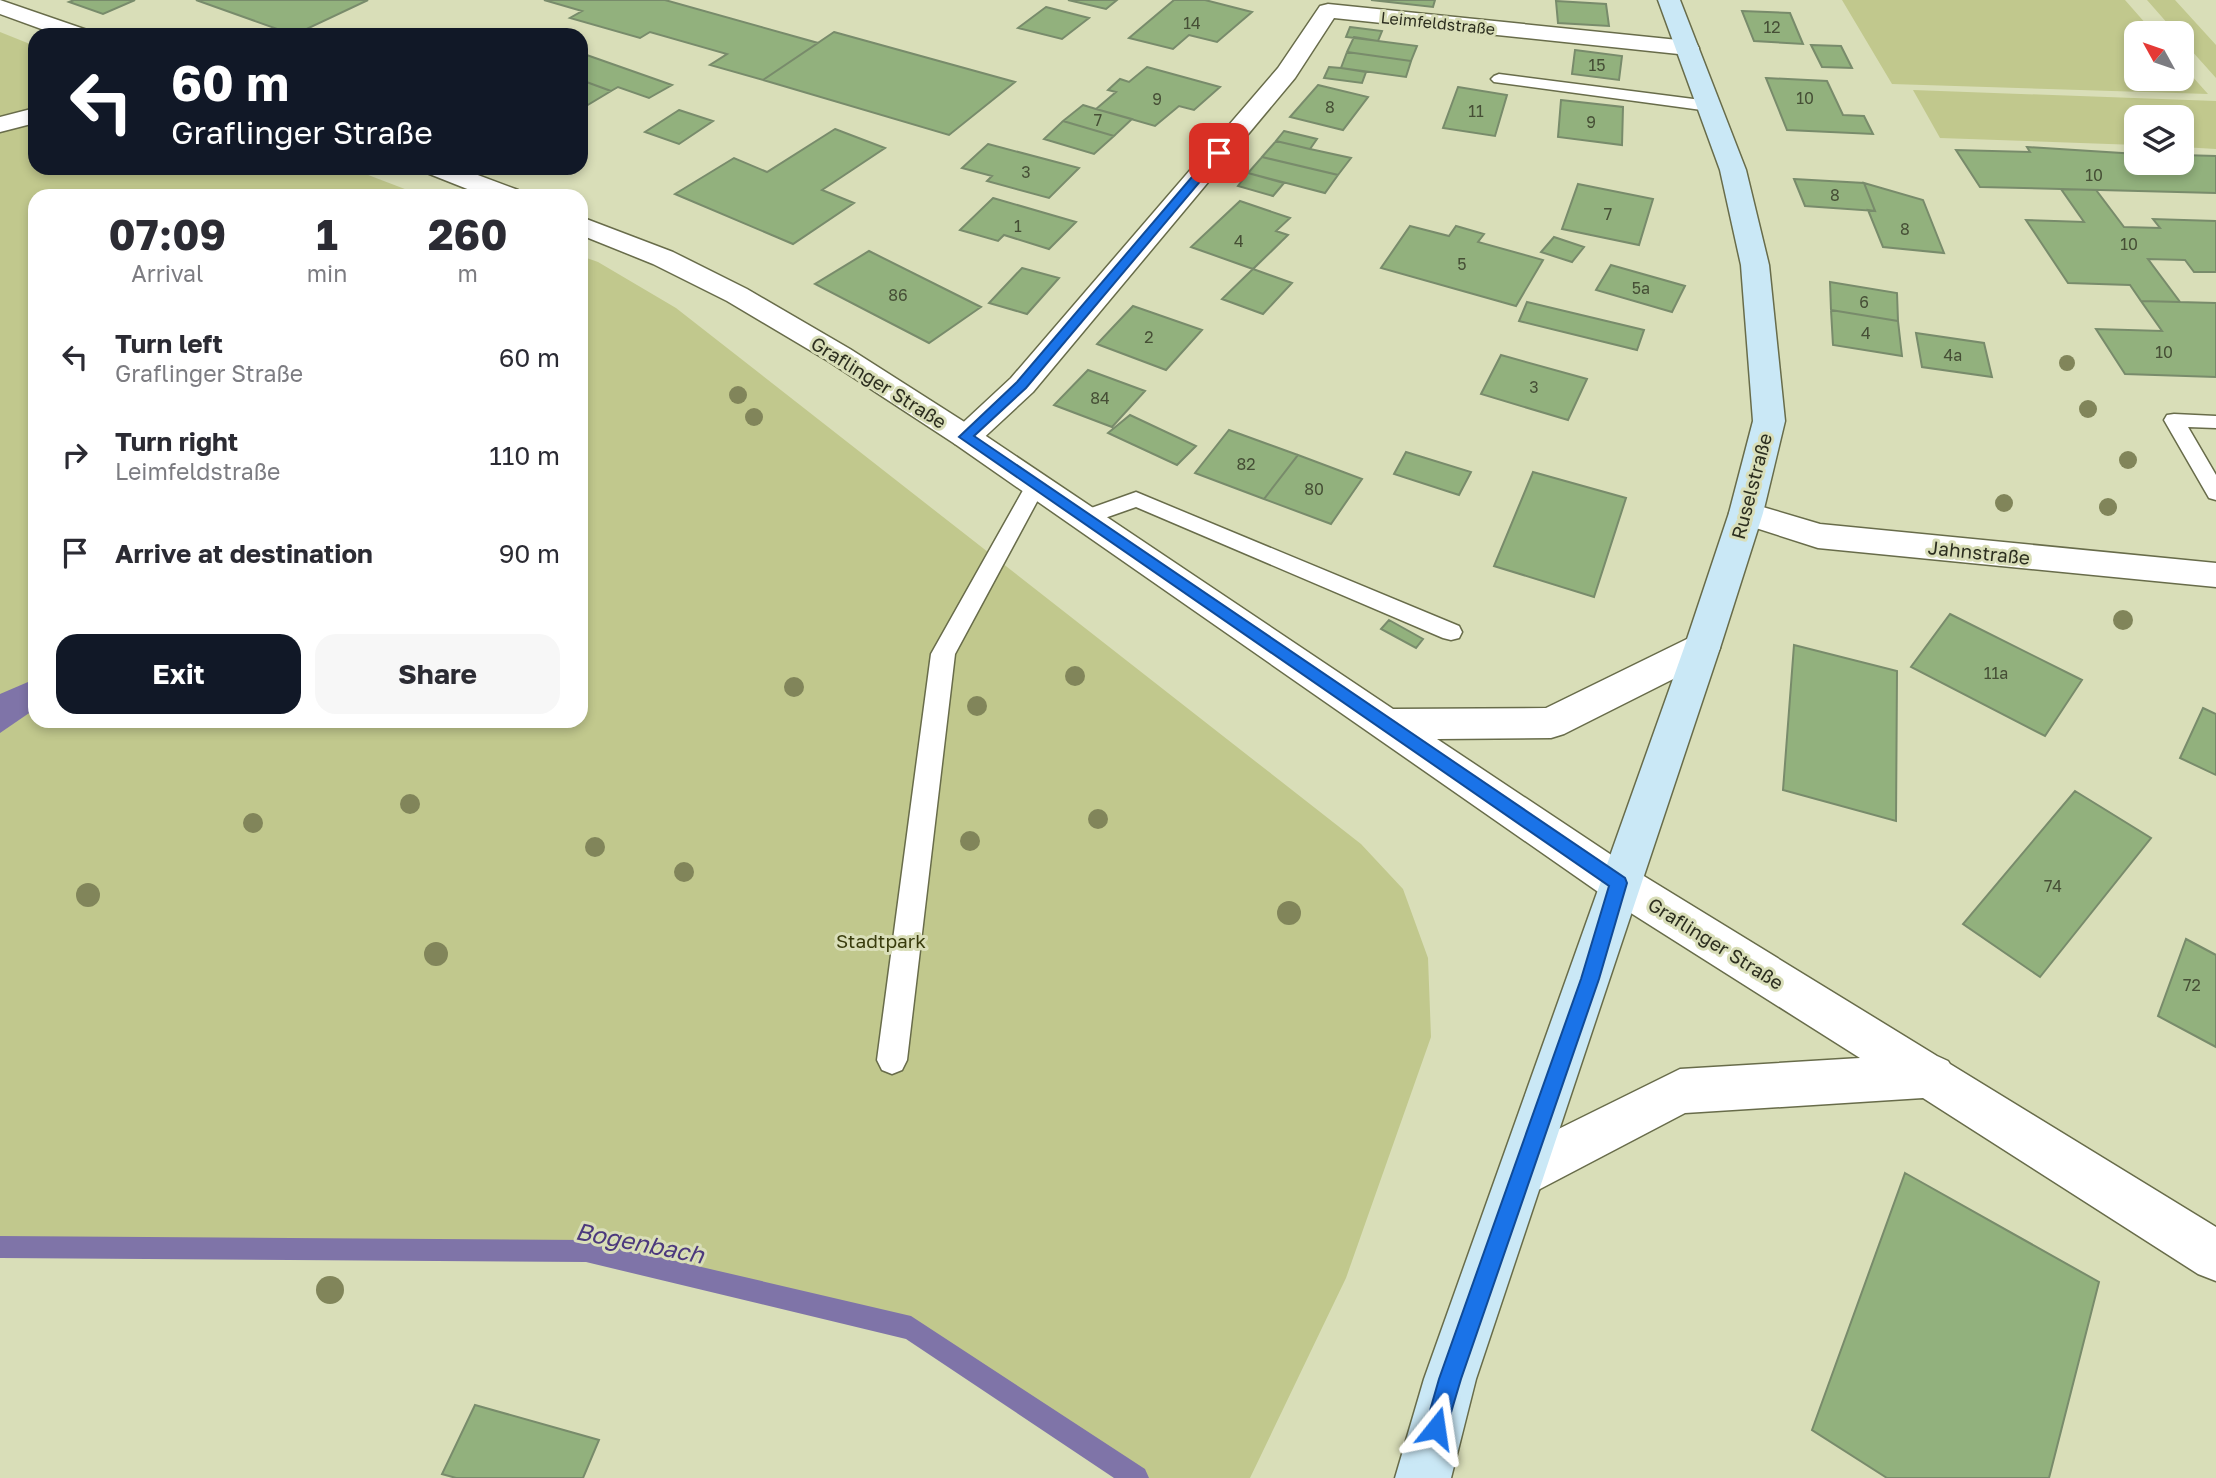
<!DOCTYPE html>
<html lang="en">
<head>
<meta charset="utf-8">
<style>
	:root { --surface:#fff; --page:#f7f7f7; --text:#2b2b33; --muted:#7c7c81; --accent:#111827 }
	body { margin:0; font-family:"Golos Text",sans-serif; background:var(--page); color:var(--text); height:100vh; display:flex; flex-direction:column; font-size:26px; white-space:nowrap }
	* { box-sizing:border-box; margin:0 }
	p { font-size:23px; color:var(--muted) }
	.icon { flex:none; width:38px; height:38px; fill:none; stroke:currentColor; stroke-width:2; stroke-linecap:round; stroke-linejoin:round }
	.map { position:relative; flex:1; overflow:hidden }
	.side { position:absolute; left:28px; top:189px; width:560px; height:539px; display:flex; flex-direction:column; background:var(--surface); border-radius:21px; box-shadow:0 4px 10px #0003 }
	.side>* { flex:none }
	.banner { position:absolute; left:28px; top:28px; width:560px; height:147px; border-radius:21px; box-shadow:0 4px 10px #0003; background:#111827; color:#fff; overflow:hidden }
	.needle { width:46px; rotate:310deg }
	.fabs { position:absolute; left:2124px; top:21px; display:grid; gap:14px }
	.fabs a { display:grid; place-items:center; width:70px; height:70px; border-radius:14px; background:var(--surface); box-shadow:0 4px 10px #0003; font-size:35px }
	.pin { position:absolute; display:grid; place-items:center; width:60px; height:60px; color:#fff; margin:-30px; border-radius:14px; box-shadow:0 4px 10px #0006 }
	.me { position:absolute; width:77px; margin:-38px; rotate:15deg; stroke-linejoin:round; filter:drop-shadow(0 0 5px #0008) }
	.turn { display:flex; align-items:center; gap:24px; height:147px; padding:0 28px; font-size:32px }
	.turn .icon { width:91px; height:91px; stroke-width:2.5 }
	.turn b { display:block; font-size:49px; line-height:60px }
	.eta { display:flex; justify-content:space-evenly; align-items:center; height:119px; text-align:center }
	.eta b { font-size:42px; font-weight:700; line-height:49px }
	.action { display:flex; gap:14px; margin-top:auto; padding:14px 28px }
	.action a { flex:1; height:80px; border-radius:21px; background:var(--accent); color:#fff; font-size:28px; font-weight:700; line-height:80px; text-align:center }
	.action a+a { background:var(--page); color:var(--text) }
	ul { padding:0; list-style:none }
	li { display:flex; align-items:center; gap:21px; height:98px; padding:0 28px }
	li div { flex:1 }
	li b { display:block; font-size:26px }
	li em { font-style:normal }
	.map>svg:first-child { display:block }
	.green { fill:#c1c88d }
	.water { fill:#7f74a8 }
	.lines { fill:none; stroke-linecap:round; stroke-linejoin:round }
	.stream { fill:#7f74a8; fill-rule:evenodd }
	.building { fill:#92b17d; stroke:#788b6b; stroke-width:2 }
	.service-casing { stroke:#686c4a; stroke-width:3 }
	.minor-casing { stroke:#686c4a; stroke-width:3 }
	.tertiary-casing { stroke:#686c4a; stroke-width:3 }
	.secondary-casing { stroke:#686c4a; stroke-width:3 }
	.service { fill:#fff; fill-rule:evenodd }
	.minor { fill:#fff; fill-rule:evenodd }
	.tertiary { fill:#fff; fill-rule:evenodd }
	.secondary { fill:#cae8f6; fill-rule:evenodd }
	.tree { fill:#81855a }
	.route { fill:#1a73e8; stroke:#114b97; stroke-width:2 }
	.labels { text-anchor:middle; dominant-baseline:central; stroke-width:6; stroke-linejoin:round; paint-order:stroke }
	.number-label { font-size:16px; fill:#464f36 }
	.far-street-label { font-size:16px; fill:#2c2e1f; stroke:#d9deb8 }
	.street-label { font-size:19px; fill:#2c2e1f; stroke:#d9deb8 }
	.park-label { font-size:19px; fill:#393c0d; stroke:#d9deb8 }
	.near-water-label { font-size:24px; font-style:italic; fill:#4c397d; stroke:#d9deb8 }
</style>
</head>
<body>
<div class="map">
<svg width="2216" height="1478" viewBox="0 0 2216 1478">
	<rect width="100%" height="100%" fill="#d9deb8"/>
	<path class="green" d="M 1842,0 L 2125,0 L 2154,33 L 2137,33 L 2137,79 L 2182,79 L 2182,65 L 2208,94 L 1892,84 Z
		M 2147,0 L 2175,0 L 2216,45 L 2216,78 L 2182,40 L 2182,33 L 2176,33 Z
		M 0,32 L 35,46 L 35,168 L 350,168 L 423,196 L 35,196 L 35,721 L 581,721 L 581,256 L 598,262 L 676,308 L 1361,844 L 1403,889 L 1428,958 L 1431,1037 L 1346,1278 L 1250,1478 L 1136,1478 L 911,1328 L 586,1251 L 0,1247 Z
		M 1913,90 L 2216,101 L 2216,149 L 2182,147 L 2182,117 L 2137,117 L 2137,145 L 1940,138 Z"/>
	<path class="water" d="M 35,679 L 35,709 L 0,733 L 0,694 Z"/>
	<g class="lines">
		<path class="stream" d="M 0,1236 L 586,1240 L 911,1316 L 1145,1469 L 1149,1478 L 1114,1478 L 906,1339 L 586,1262 L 0,1258 Z"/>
	</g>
	<path class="building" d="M 74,0 L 135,0 L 103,14 L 69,2 Z
		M 196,0 L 368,0 L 294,35 Z
		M 544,0 L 665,0 L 818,43 L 763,80 L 710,65 L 727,54 L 650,32 L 640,38 L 570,18 L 582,11 Z
		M 1068,0 L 1117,0 L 1106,9 Z
		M 1174,0 L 1205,0 L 1252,12 L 1217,42 L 1189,35 L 1173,49 L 1129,38 Z
		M 1371,0 L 1435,0 L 1433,7 Z
		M 1556,1 L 1606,4 L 1609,26 L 1558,23 Z
		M 1046,7 L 1089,18 L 1062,39 L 1018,28 Z
		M 1742,11 L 1790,13 L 1803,44 L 1754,41 Z
		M 1350,27 L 1382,31 L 1378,41 L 1346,37 Z
		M 834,32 L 1015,82 L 949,135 L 763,80 Z
		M 1354,37 L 1378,41 L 1417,46 L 1411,61 L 1347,52 Z
		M 1811,45 L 1841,46 L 1852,68 L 1822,67 Z
		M 1575,50 L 1622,56 L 1619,80 L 1572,74 Z
		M 1347,52 L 1411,61 L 1406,77 L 1341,68 Z
		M 581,53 L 672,85 L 649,98 L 618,87 L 611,91 L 581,80 Z
		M 1147,67 L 1220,87 L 1194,110 L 1179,106 L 1155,126 L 1096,109 L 1116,92 L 1108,90 L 1120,79 L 1129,82 Z
		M 1329,67 L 1341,68 L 1366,72 L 1362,83 L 1324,78 Z
		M 1766,78 L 1827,81 L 1843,115 L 1864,116 L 1873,134 L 1787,130 Z
		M 581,80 L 611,91 L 581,109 Z
		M 1318,85 L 1368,97 L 1343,130 L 1290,117 Z
		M 1458,87 L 1507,95 L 1495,136 L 1443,128 Z
		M 1561,100 L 1623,107 L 1622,145 L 1558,137 Z
		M 1083,105 L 1096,109 L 1132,119 L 1114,136 L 1063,121 Z
		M 679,110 L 713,121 L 679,144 L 645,132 Z
		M 1063,121 L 1114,136 L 1094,154 L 1044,139 Z
		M 835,129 L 885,148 L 822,190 L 854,203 L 793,244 L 675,194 L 734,158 L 767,172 Z
		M 1284,131 L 1317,139 L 1310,149 L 1276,141 Z
		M 1276,141 L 1310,149 L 1351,158 L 1338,175 L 1262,157 Z
		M 988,144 L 1079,168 L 1049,198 L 987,181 L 992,176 L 962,168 Z
		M 2027,147 L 2137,154 L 2137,163 L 2182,163 L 2182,155 L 2216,156 L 2216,193 L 1980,187 L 1956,150 L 2030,152 Z
		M 1262,157 L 1338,175 L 1325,193 L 1248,173 Z
		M 1248,173 L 1284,183 L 1273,196 L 1238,186 Z
		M 1794,179 L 1864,183 L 1875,211 L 1805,206 Z
		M 1864,183 L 1923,200 L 1944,253 L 1883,247 L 1868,210 L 1875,211 Z
		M 1578,184 L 1653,199 L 1639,245 L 1562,229 Z
		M 2061,189 L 2096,190 L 2124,227 L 2160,228 L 2153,219 L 2216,221 L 2216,272 L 2194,272 L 2185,260 L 2148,259 L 2180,302 L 2141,301 L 2130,285 L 2068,283 L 2026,220 L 2084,222 Z
		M 993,198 L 1076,222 L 1049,249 L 1004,235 L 998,241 L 960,230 Z
		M 1240,201 L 1290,218 L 1276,231 L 1288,235 L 1253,269 L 1191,247 Z
		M 1410,226 L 1449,236 L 1456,226 L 1484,234 L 1478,242 L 1543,260 L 1516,306 L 1381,268 Z
		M 1554,237 L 1584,247 L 1572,262 L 1541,252 Z
		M 869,251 L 981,307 L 929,343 L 815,284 Z
		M 1611,265 L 1685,286 L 1672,312 L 1596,290 Z
		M 1022,268 L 1059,278 L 1027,314 L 989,303 Z
		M 1253,269 L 1292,283 L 1263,314 L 1222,299 Z
		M 1830,282 L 1897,293 L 1898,321 L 1831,310 Z
		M 2141,301 L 2216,303 L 2216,377 L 2125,374 L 2096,329 L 2162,331 Z
		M 1527,302 L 1644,330 L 1637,350 L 1519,321 Z
		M 1133,306 L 1202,330 L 1166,370 L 1097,344 Z
		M 1831,310 L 1898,321 L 1902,356 L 1833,345 Z
		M 1916,333 L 1984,343 L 1992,377 L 1922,367 Z
		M 1501,355 L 1587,379 L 1568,420 L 1481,394 Z
		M 1088,370 L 1145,391 L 1112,427 L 1054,405 Z
		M 1130,415 L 1196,446 L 1177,465 L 1108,433 Z
		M 1229,430 L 1298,455 L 1264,499 L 1195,473 Z
		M 1406,452 L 1471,472 L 1459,495 L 1394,474 Z
		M 1298,455 L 1362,479 L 1331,524 L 1264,499 Z
		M 1533,472 L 1626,498 L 1594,597 L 1494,566 Z
		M 1950,614 L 2082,680 L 2045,736 L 1911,667 Z
		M 1389,620 L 1423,639 L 1416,648 L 1381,629 Z
		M 1794,645 L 1897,671 L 1896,821 L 1783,790 Z
		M 2203,708 L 2216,714 L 2216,775 L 2180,758 Z
		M 2075,791 L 2151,838 L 2040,977 L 1963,924 Z
		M 2186,939 L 2216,955 L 2216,1047 L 2158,1016 Z
		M 1905,1173 L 2099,1282 L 2049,1478 L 1887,1478 L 1812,1430 Z
		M 475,1405 L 599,1440 L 583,1478 L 456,1478 L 442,1474 Z"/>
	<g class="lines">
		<defs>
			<path id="service" d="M 1499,74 L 1709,101 L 1717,106 L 1709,111 L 1494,82 L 1491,79 L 1494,76 Z
				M 2174,414 L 2216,416 L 2216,428 L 2188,427 L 2216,475 L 2216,500 L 2209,498 L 2164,420 L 2167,415 Z
				M 1036,478 L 1043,480 L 1046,485 L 955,654 L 907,1060 L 902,1070 L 892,1074 L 882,1070 L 877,1060 L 931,654 L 1026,485 L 1029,480 Z
				M 1136,492 L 1459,626 L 1462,632 L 1459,638 L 1451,640 L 1443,638 L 1136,507 L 1085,525 L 1077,523 L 1074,518 L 1077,513 Z"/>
			<path id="minor" d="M 1328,4 L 1688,41 L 1696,43 L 1699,48 L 1696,53 L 1688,55 L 1334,18 L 1295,78 L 1033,392 L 977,444 L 966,447 L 955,444 L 950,437 L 955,430 L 1011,378 L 1278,68 L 1320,6 Z
				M 35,108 L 35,123 L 0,132 L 0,117 Z
				M 1746,502 L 1820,524 L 2216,563 L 2216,587 L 1818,548 L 1734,521 L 1729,513 L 1734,505 Z"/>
			<path id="tertiary" d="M 0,0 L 87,30 L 90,35 L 58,35 L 0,14 Z
				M 423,168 L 459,168 L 518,190 L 522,196 L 485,196 L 427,173 Z
				M 581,217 L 673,252 L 747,289 L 850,349 L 977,430 L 1393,709 L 1546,708 L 1689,638 L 1702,634 L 1715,638 L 1720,648 L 1715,658 L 1564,734 L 1551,738 L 1437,739 L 1634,870 L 1937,1056 L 1948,1061 L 1950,1064 L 2216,1227 L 2216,1281 L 2198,1274 L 1923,1098 L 1685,1113 L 1540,1189 L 1523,1196 L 1506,1189 L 1499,1172 L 1506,1155 L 1680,1069 L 1860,1058 L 1604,896 L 955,444 L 828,361 L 727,301 L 653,264 L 581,235 Z"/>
			<path id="secondary" d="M 1658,0 L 1680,0 L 1746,170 L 1769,265 L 1785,421 L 1763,513 L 1720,648 L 1476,1379 L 1451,1478 L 1395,1478 L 1424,1379 L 1684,648 L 1729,513 L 1753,421 L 1741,265 L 1720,170 Z"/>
		</defs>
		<use href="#service" class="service-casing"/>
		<use href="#minor" class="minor-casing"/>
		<use href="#tertiary" class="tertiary-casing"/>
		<use href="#secondary" class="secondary-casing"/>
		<use href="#service" class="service"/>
		<use href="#minor" class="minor"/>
		<use href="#tertiary" class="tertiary"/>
		<use href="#secondary" class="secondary"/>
	</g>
	<g class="tree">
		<circle cx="2067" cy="363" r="8"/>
		<circle cx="738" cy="395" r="9"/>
		<circle cx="2088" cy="409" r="9"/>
		<circle cx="754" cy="417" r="9"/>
		<circle cx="2128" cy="460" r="9"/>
		<circle cx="2004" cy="503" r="9"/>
		<circle cx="2108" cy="507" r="9"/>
		<circle cx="2123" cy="620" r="10"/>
		<circle cx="1075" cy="676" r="10"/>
		<circle cx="794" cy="687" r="10"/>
		<circle cx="977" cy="706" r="10"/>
		<circle cx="410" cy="804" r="10"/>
		<circle cx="1098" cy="819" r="10"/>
		<circle cx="253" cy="823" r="10"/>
		<circle cx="970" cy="841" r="10"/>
		<circle cx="595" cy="847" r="10"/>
		<circle cx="684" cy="872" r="10"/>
		<circle cx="88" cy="895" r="12"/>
		<circle cx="1289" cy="913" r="12"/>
		<circle cx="436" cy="954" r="12"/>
		<circle cx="330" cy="1290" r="14"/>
	</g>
	<path class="route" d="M 1215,150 L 1224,153 L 1026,388 L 974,436 L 1625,878 L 1627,883 L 1599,979 L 1461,1379 L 1444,1436 L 1436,1440 L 1428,1436 L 1425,1428 L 1439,1379 L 1581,979 L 1609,886 L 959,437 L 1017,382 Z"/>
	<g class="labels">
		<g class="number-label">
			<text x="1192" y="23">14</text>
			<text x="1772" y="27">12</text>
			<text x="1597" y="65">15</text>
			<text x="1805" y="98">10</text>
			<text x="1157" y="99">9</text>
			<text x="1330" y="107">8</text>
			<text x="1476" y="111">11</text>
			<text x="1098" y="120">7</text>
			<text x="1591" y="122">9</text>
			<text x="1026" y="172">3</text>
			<text x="2094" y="175">10</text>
			<text x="1835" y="195">8</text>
			<text x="1608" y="214">7</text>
			<text x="1018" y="226">1</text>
			<text x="1905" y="229">8</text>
			<text x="1239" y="241">4</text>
			<text x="2129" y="244">10</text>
			<text x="1462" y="264">5</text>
			<text x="1641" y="288">5a</text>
			<text x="898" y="295">86</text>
			<text x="1864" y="302">6</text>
			<text x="1866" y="333">4</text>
			<text x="1149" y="337">2</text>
			<text x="2164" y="352">10</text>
			<text x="1953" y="355">4a</text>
			<text x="1534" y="387">3</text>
			<text x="1100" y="398">84</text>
			<text x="1246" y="464">82</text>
			<text x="1314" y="489">80</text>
			<text x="1996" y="673">11a</text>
			<text x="2053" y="886">74</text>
			<text x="2192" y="985">72</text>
		</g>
		<g class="far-street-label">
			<text transform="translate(1438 23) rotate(6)">Leimfeldstraße</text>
		</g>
		<g class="street-label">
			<text transform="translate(879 382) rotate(32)">Graflinger Straße</text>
			<text transform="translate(1751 486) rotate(-75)">Ruselstraße</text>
			<text transform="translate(1979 552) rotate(6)">Jahnstraße</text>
			<text transform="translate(1716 943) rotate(32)">Graflinger Straße</text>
		</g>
		<g class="park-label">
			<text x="881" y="940">Stadtpark</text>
		</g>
		<g class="near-water-label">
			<text transform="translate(640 1242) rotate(11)">Bogenbach</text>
		</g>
	</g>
</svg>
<div class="fabs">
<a><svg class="needle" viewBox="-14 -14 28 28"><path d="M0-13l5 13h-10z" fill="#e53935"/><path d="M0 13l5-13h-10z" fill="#7c7c81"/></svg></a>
<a><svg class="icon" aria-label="layers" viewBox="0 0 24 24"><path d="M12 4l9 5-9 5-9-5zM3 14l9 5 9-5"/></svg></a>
</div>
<div class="pin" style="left:1219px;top:153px;background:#d93025"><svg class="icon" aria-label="arrive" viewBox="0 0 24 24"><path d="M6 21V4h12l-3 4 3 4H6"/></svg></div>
<svg class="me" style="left:1436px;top:1428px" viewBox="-20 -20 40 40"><path d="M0-17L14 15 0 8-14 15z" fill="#1a73e8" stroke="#fff" stroke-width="4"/></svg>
<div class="banner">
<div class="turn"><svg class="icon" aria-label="left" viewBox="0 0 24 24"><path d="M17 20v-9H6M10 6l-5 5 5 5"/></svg><div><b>60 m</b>Graflinger Straße</div></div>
</div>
<section class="side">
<div class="eta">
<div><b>07:09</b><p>Arrival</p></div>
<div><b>1</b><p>min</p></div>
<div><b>260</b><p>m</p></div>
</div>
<ul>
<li><svg class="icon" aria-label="left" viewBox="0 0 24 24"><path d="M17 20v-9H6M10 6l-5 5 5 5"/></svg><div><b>Turn left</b><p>Graflinger Straße</p></div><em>60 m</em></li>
<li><svg class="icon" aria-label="right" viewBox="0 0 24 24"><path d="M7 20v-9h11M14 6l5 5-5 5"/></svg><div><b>Turn right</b><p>Leimfeldstraße</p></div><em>110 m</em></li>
<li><svg class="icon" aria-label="arrive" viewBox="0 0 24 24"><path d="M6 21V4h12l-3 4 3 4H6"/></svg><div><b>Arrive at destination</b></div><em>90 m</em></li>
</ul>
<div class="action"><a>Exit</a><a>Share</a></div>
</section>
</div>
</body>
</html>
